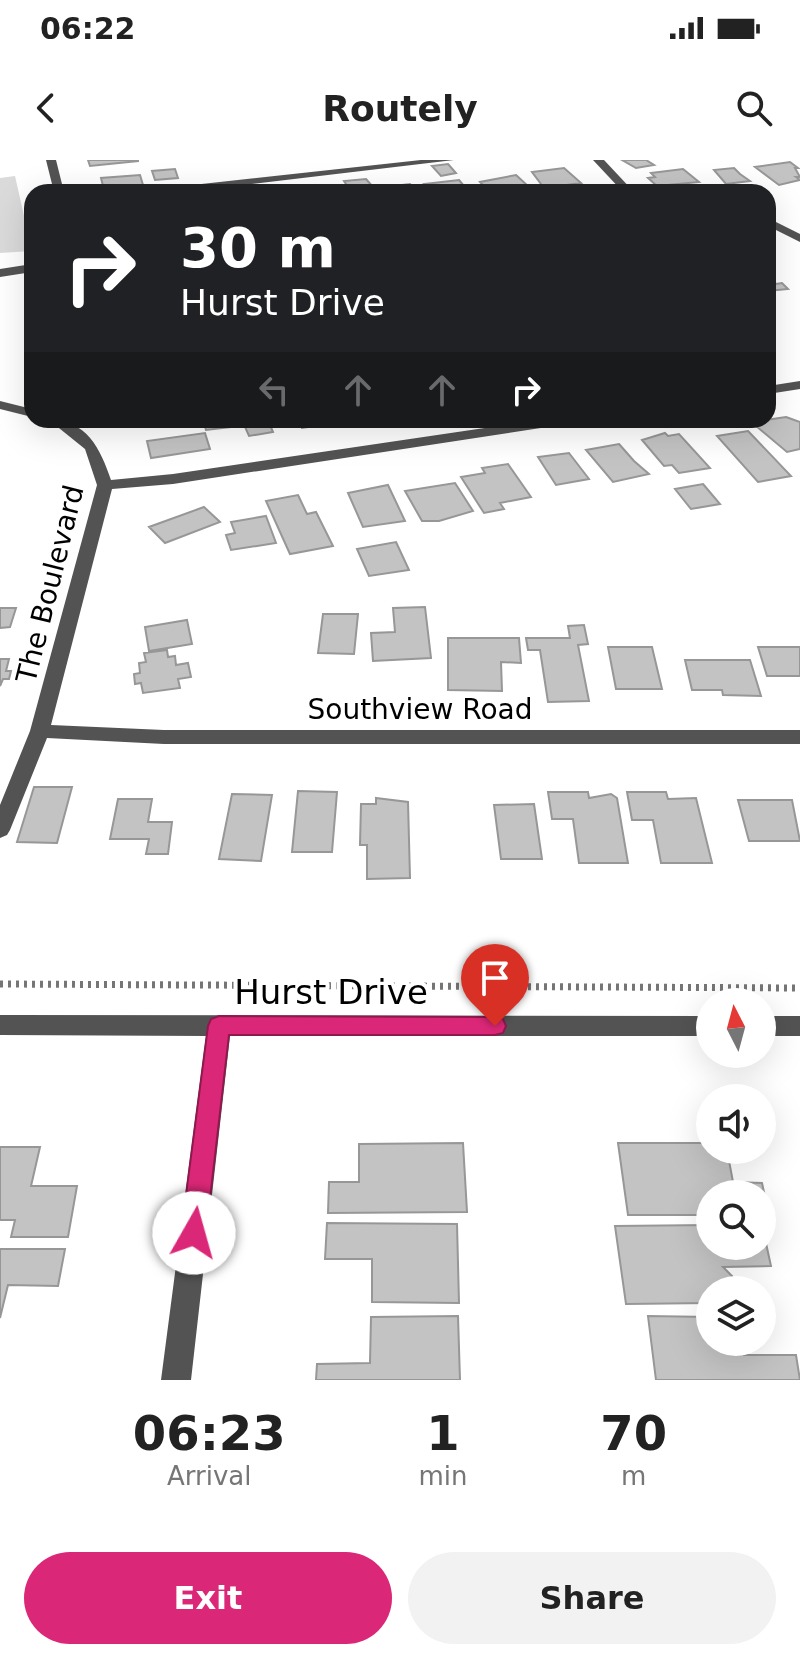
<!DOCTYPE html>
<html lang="en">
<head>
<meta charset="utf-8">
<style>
	:root { --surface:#fff; --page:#f2f2f2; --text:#222; --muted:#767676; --accent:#db2777 }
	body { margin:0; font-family:"DejaVu Sans",sans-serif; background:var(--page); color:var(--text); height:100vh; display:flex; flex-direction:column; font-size:30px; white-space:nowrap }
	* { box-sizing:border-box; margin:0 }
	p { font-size:26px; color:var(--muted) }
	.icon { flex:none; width:44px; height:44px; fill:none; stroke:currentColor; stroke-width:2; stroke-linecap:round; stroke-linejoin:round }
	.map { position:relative; height:1220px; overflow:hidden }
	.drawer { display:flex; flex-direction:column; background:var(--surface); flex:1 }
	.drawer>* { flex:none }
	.top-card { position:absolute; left:24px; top:24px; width:752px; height:244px; border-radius:24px; box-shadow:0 8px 32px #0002; background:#202124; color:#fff; overflow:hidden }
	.needle { width:52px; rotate:354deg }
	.tools { position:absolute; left:696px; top:828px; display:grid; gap:16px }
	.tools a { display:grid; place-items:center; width:80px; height:80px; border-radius:50%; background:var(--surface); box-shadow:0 8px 32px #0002; font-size:40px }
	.pin { position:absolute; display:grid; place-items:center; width:68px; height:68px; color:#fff; margin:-82px -34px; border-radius:50% 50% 50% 0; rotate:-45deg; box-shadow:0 0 8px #0007 }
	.pin .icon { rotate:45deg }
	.me { position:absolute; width:88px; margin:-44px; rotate:7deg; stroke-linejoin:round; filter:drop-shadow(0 0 6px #0008) }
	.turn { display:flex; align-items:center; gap:28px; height:168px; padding:0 24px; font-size:36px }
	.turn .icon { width:104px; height:104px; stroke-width:2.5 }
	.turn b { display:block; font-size:56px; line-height:68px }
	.lanes { display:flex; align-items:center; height:76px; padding:0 24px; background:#0003; justify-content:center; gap:40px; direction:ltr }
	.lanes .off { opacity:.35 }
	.eta { display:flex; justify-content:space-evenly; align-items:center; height:136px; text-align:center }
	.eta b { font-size:48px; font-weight:800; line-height:56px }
	.action { display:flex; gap:16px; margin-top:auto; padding:16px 24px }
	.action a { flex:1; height:92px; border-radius:48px; background:var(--accent); color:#fff; font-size:32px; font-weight:800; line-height:92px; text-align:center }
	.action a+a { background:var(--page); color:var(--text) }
	.status { display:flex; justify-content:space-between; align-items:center; height:56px; padding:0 40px; background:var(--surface); direction:ltr }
	.status svg { height:22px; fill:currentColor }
	header { display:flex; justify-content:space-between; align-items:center; height:104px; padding:0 24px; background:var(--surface); font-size:36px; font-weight:800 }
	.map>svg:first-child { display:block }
	.green { fill:#dadada }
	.building { fill:#c3c3c3; stroke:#979797; stroke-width:2 }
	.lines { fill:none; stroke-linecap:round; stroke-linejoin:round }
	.path { stroke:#757575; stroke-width:7; stroke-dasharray:3 5; stroke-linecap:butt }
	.minor { fill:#535353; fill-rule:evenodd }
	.route { fill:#db2777; stroke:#8e194d; stroke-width:2 }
	.labels { text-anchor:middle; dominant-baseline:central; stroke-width:8; stroke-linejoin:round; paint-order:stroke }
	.street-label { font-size:28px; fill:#000; stroke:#fff }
	.near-street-label { font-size:34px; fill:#000; stroke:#fff }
</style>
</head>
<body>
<div class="status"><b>06:22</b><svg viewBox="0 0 49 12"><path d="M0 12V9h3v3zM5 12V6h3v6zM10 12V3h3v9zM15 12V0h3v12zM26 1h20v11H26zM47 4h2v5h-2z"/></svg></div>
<header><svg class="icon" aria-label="back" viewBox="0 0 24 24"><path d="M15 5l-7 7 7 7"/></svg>Routely<svg class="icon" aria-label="search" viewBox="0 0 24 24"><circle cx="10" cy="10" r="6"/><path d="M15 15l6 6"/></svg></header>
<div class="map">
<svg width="800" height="1220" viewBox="0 0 800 1220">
	<rect width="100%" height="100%" fill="#fff"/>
	<path class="green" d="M 15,16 L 32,91 L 0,93 L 0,18 Z"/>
	<path class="building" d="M 88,0 L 138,0 L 138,1 L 90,6 Z
		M 622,0 L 646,0 L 654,5 L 636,8 Z
		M 790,2 L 798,8 L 795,8 L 800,17 L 796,17 L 800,20 L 779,25 L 755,7 Z
		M 448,4 L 456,13 L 441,16 L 432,6 Z
		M 564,8 L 581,23 L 544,28 L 532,12 Z
		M 734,8 L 740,14 L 750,21 L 726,24 L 714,10 Z
		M 175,9 L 178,18 L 155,20 L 152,11 Z
		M 683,9 L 699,22 L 657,26 L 648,18 L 655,17 L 651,13 Z
		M 140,15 L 143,25 L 104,30 L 101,18 Z
		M 516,15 L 528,26 L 489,32 L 480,22 Z
		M 366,19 L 373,27 L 350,30 L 344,21 Z
		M 459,20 L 469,32 L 430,32 L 424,24 Z
		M 410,24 L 420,32 L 385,30 L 396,29 L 393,26 Z
		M 768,115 L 776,124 L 782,123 L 788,129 L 768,131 Z
		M 786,257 L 800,262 L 800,289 L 787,292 L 756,266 L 762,265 L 759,261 Z
		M 203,260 L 230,260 L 232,267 L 206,270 Z
		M 242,260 L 275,260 L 277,264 L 270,265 L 273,272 L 249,276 Z
		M 299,260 L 327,260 L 329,264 L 302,268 Z
		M 748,271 L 791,316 L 758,322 L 717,276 Z
		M 205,273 L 210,289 L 151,298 L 147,281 Z
		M 665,273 L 668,276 L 679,274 L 710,308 L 679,313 L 672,305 L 664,306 L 642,280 Z
		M 619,284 L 634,301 L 649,314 L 613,322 L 586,290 Z
		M 569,293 L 589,319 L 556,325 L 538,297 Z
		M 508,304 L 531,337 L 500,343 L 504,349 L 484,353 L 461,317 L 485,313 L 482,308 Z
		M 455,323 L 473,351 L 439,361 L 422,361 L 405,331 Z
		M 703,324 L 720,344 L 691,349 L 675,329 Z
		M 388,325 L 405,361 L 363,367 L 348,333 Z
		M 298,335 L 307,354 L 316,352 L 333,386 L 290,394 L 266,341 Z
		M 204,347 L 220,362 L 165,383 L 149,367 Z
		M 266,356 L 276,383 L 231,390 L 226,375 L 235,373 L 231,362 Z
		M 396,382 L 409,410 L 369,416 L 357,389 Z
		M 425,447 L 431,498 L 373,501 L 371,473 L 395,472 L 393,448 Z
		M 0,448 L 16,448 L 10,467 L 0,468 Z
		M 323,454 L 358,454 L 354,494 L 318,493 Z
		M 187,460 L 192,484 L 149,491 L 145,467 Z
		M 584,465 L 588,484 L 578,485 L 589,541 L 548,542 L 540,490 L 528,490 L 526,478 L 570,478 L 568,466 Z
		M 448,478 L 519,478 L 521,503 L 501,502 L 502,531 L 448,530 Z
		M 608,487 L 652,487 L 662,529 L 616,529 Z
		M 758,487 L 800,487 L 800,516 L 767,516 Z
		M 167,490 L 168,497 L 175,496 L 176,505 L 188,503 L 191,517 L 178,519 L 180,528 L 143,533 L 141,523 L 135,524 L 134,514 L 140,513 L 139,503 L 146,502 L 144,493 Z
		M 0,499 L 9,499 L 6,511 L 11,511 L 9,519 L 3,519 L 0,526 Z
		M 685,500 L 750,500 L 761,536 L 723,535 L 722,530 L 692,530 Z
		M 34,627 L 72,627 L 57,683 L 17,682 Z
		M 298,631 L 337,632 L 332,692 L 292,692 Z
		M 548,632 L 588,632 L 589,638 L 611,634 L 617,638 L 628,703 L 579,703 L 573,659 L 552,659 Z
		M 627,632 L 666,632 L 668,639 L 696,638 L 712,703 L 661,703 L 653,660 L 632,660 Z
		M 232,634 L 272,635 L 261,701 L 219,699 Z
		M 376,638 L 408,642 L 410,718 L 367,719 L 367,685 L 360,685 L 361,644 L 376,644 Z
		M 118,639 L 152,639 L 148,662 L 172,662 L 168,694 L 146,694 L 149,679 L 110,679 Z
		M 738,640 L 792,640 L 800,681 L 749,681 Z
		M 534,644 L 542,699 L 501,699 L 494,645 Z
		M 463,983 L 467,1052 L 328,1053 L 329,1022 L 359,1022 L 359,984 Z
		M 618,983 L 710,983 L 710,990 L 727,990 L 733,1022 L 762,1023 L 769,1055 L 762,1055 L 762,1034 L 710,1034 L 710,1055 L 628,1055 Z
		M 0,987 L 40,987 L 31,1026 L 77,1026 L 68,1077 L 11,1077 L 15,1060 L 0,1060 Z
		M 327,1063 L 457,1064 L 459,1143 L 372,1142 L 372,1099 L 325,1099 Z
		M 710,1065 L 710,1086 L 762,1086 L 762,1065 L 771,1106 L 723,1107 L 732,1116 L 736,1130 L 710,1130 L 710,1143 L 626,1144 L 615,1066 Z
		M 0,1089 L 65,1089 L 58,1126 L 8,1125 L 0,1158 Z
		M 458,1156 L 460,1220 L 316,1220 L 317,1204 L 370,1203 L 371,1157 Z
		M 648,1156 L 710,1157 L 710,1182 L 742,1182 L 744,1195 L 796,1195 L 800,1220 L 656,1220 Z"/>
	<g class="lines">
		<path class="path" d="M 0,824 L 800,828"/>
		<path class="minor" d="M 46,0 L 56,0 L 64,32 L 54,32 Z
			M 421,0 L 454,0 L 185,32 L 151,32 L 156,29 Z
			M 593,0 L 604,0 L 634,32 L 623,32 Z
			M 768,58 L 800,74 L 800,82 L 768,66 Z
			M 32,104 L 32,112 L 0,117 L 0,109 Z
			M 800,221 L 800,229 L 768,234 L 768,226 Z
			M 0,241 L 32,249 L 32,257 L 0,249 Z
			M 49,260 C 87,260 100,288 111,320 L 173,314 L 538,260 L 574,260 L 567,264 L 173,324 L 112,329 L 51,565 L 164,570 L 800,570 L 800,584 L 164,584 L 47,578 L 10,670 L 7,675 L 0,678 L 0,645 L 30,571 L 97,325 L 85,289 Z
			M 0,855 L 710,856 L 710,876 L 230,876 L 191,1220 L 161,1220 L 206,876 L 0,875 Z
			M 762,856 L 800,856 L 800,876 L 762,876 Z"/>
	</g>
	<path class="route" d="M 219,856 L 495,857 L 503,859 L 506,866 L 503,873 L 495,875 L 229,875 L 206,1073 L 203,1081 L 194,1085 L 185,1081 L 181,1073 L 208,866 L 211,859 Z"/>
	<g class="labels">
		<g class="street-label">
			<text transform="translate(50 424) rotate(-76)">The Boulevard</text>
			<text x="420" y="549">Southview Road</text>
		</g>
		<g class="near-street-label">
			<text x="331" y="832">Hurst Drive</text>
		</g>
	</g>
</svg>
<div class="tools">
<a><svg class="needle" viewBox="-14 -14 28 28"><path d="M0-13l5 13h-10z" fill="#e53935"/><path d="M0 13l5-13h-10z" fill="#767676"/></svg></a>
<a><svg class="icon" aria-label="sound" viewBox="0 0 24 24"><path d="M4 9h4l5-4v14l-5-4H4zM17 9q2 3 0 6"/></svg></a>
<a><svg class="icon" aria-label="search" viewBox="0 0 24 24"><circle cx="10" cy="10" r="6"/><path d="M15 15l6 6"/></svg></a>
<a><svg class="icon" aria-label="layers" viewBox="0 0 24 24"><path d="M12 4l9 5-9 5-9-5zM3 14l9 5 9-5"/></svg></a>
</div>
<div class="pin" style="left:495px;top:866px;background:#d93025"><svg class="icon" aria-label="arrive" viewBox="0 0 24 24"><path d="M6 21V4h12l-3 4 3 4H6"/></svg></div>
<svg class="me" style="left:194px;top:1073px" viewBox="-20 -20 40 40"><circle r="19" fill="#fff"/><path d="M0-13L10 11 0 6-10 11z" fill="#db2777"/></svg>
<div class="top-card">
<div class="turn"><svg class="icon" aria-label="right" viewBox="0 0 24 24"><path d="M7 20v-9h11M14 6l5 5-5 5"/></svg><div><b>30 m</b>Hurst Drive</div></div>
<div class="lanes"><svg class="icon off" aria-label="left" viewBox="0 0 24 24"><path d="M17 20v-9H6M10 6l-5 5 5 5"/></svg><svg class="icon off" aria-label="ahead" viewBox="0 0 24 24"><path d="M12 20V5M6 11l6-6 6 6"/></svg><svg class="icon off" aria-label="ahead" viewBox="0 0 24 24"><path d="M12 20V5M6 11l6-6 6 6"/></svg><svg class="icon" aria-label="right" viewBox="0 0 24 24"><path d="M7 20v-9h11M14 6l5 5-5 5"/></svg></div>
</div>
</div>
<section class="drawer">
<div class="eta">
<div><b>06:23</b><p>Arrival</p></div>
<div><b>1</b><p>min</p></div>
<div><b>70</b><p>m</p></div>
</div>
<div class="action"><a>Exit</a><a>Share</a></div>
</section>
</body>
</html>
